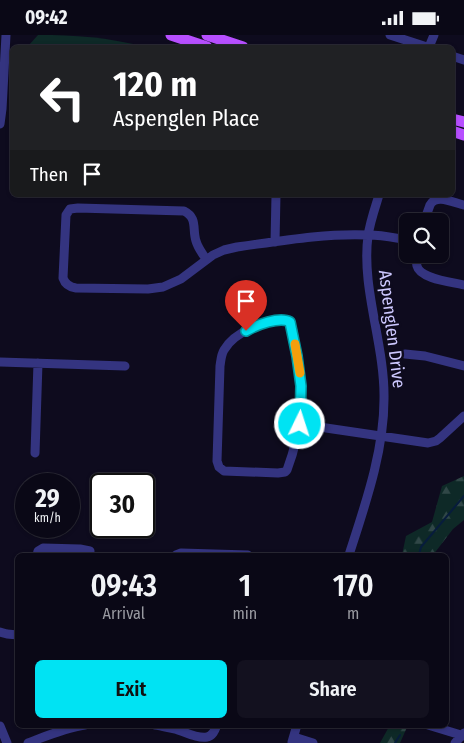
<!DOCTYPE html>
<html lang="en">
<head>
<meta charset="utf-8">
<style>
	:root { --surface:#0a0816; --page:#13111f; --text:#f1f3f6; --muted:#999aa1; --line:#2a2935; --accent:#00e3f3 }
	body { margin:0; font-family:"Fira Sans Condensed",sans-serif; background:var(--page); color:var(--text); height:100vh; display:flex; flex-direction:column; font-size:19px; white-space:nowrap }
	* { box-sizing:border-box; margin:0 }
	p { font-size:16px; color:var(--muted) }
	.icon { flex:none; width:28px; height:28px; fill:none; stroke:currentColor; stroke-width:2; stroke-linecap:round; stroke-linejoin:round }
	.map { position:relative; flex:1; overflow:hidden }
	.drawer { position:absolute; left:15px; top:518px; width:434px; height:175px; display:flex; flex-direction:column; background:var(--surface); border-radius:8px; box-shadow:0 1px 4px #0004,0 0 0 1px var(--line) }
	.drawer>* { flex:none }
	.hud { position:absolute; left:10px; top:10px; width:445px; height:152px; border-radius:8px; box-shadow:0 1px 4px #0004,0 0 0 1px var(--line); background:#202124; color:#fff; overflow:hidden }
	.fabs { position:absolute; left:399px; top:178px; display:grid; gap:10px }
	.fabs a { display:grid; place-items:center; width:50px; height:50px; border-radius:8px; background:var(--surface); box-shadow:0 1px 4px #0004,0 0 0 1px var(--line); font-size:25px }
	.speed { position:absolute; left:15px; top:438px; display:flex; gap:10px; font-size:25px; font-weight:700; text-align:center }
	.speed>* { display:grid; place-content:center; width:65px; height:65px; border-radius:50%; background:var(--surface); box-shadow:0 1px 4px #0004,0 0 0 1px var(--line); line-height:1 }
	.speed small { font-size:12px; font-weight:400 }
	.speed .limit { border:2px solid #111; border-radius:8px; background:#fff; color:#111 }
	.pin { position:absolute; display:grid; place-items:center; width:42px; height:42px; color:#fff; margin:-51px -21px; border-radius:50% 50% 50% 0; rotate:-45deg; box-shadow:0 0 5px #0007 }
	.pin .icon { rotate:45deg }
	.me { position:absolute; width:55px; margin:-28px; rotate:4deg; stroke-linejoin:round; filter:drop-shadow(0 0 4px #0008) }
	.turn { display:flex; align-items:center; gap:18px; height:105px; padding:0 20px; font-size:22px }
	.turn .icon { width:65px; height:65px; stroke-width:2.5 }
	.turn b { display:block; font-size:35px; line-height:42px }
	.then { display:flex; align-items:center; height:48px; padding:0 20px; background:#0003; gap:10px; font-size:19px }
	.eta { display:flex; justify-content:space-evenly; align-items:center; height:85px; text-align:center }
	.eta b { font-size:30px; font-weight:600; line-height:35px }
	.action { display:flex; gap:10px; margin-top:auto; padding:10px 20px }
	.action a { flex:1; height:58px; border-radius:8px; background:var(--accent); color:#111; font-size:20px; font-weight:600; line-height:58px; text-align:center }
	.action a+a { background:var(--page); color:var(--text) }
	.status { display:flex; justify-content:space-between; align-items:center; height:35px; padding:0 25px; background:var(--surface); direction:ltr }
	.status svg { height:14px; fill:currentColor }
	.map>svg:first-child { display:block }
	.green { fill:#0e2927 }
	.forest { fill:url(#forest-firs) }
	.lines { fill:none; stroke-linecap:round; stroke-linejoin:round }
	.stream { stroke:#071c3c; stroke-width:2 }
	.minor { stroke:#343480; stroke-width:9 }
	.major { stroke:#b74fff; stroke-width:11 }
	.route-casing { stroke:#00949e; stroke-width:12 }
	.route { stroke:#00e3f3; stroke-width:9 }
	.slow { stroke:#f59e0b; stroke-width:9 }
	.labels { text-anchor:middle; dominant-baseline:central; stroke-width:5; stroke-linejoin:round; paint-order:stroke }
	.street-label { font-size:18px; fill:#cdc8ff; stroke:#0e0b1e }
</style>
</head>
<body>
<div class="status"><b>09:42</b><svg viewBox="0 0 49 12"><path d="M0 12V9h3v3zM5 12V6h3v6zM10 12V3h3v9zM15 12V0h3v12zM26 1h20v11H26zM47 4h2v5h-2z"/></svg></div>
<div class="map">
<svg width="464" height="708" viewBox="0 0 464 708">
	<defs>
		<pattern id="forest-firs" width="22" height="20" patternUnits="userSpaceOnUse" patternTransform="scale(1.25)"><rect width="22" height="20" fill="#0e2927"/><path d="M5 1l3.5 6h-7zM16 11l3.5 6h-7z" fill="#304747"/></pattern>
	</defs>
	<rect width="100%" height="100%" fill="#0e0b1e"/>
	<path class="green" d="M 38,0 C 75,0 108,2 144,12 L 29,12 L 29,10 Z"/>
	<path class="forest" d="M 464,441 L 464,485 L 453,494 L 433,520 L 402,520 L 406,501 L 432,487 L 442,451 Z
		M 390,690 L 408,690 L 400,708 L 380,708 Z"/>
	<g class="lines">
		<path class="stream" d="M 419,520 L 421,512 L 464,461
			M 395,708 L 400,700"/>
		<path class="minor" d="M 390,0 L 427,12
			M 429,12 L 434,0
			M 452,21 L 464,25
			M 0,89 L 2,74 L 6,0
			M 425,186 C 426,181 428,175 430,170 C 436,158 454,168 464,170
			M 275,207 L 276,160
			M 417,219 C 417,223 416,227 417,231 C 420,244 452,247 464,250
			M 206,224 C 202,218 198,213 196,206 C 192,194 198,183 184,176 L 78,173 L 70,174 L 66,180 L 63,243 C 65,249 69,252 76,253 L 148,254 L 163,252 L 181,244 L 213,220 L 224,215 L 237,212 C 280,206 324,198 369,200 C 382,200 395,203 408,205
			M 285,285 L 288,285 C 294,292 294,303 295,311 C 304,355 303,393 287,435 L 285,437 L 278,438 L 224,436 L 219,432 L 217,426 L 220,331 C 221,325 221,320 224,315 C 235,296 264,286 285,285 Z
			M 405,319 L 425,321 L 464,331
			M 0,327 L 125,331
			M 299,389 L 428,408 L 436,406 L 440,403 L 464,381
			M 35,418 L 38,328
			M 37,520 L 38,516 L 43,513 L 80,514 L 90,516
			M 176,520 L 181,518 L 248,520
			M 349,520 C 365,470 384,417 384,364 C 385,310 361,253 368,201 C 370,187 375,173 379,160
			M 0,597 L 7,599 L 18,600
			M 155,690 C 162,691 169,693 175,694 C 185,697 198,704 207,702 C 213,701 215,695 217,690
			M 428,690 L 464,701
			M 0,691 L 7,708
			M 294,702 L 313,708
			M 292,707 L 297,690
			M 28,708 C 46,701 65,693 85,690
			M 455,708 L 464,698"/>
		<path class="major" d="M 171,0 L 207,12
			M 207,0 L 243,12
			M 452,84 L 464,87
			M 452,96 L 464,100"/>
	</g>
	<g class="lines">
		<defs>
			<path id="route" d="M 246,296 C 256,290 280,281 290,287 L 297,321 L 301,351 L 300,389"/>
		</defs>
		<use href="#route" class="route-casing"/>
		<use href="#route" class="route"/>
		<path class="slow" d="M 295,309 L 300,338"/>
	</g>
	<g class="labels">
		<g class="street-label">
			<text transform="translate(392 294) rotate(83)">Aspenglen Drive</text>
		</g>
	</g>
</svg>
<div class="fabs">
<a><svg class="icon" aria-label="search" viewBox="0 0 24 24"><circle cx="10" cy="10" r="6"/><path d="M15 15l6 6"/></svg></a>
</div>
<div class="speed"><div>29<small>km/h</small></div><div class="limit">30</div></div>
<div class="pin" style="left:246px;top:296px;background:#d93025"><svg class="icon" aria-label="arrive" viewBox="0 0 24 24"><path d="M6 21V4h12l-3 4 3 4H6"/></svg></div>
<svg class="me" style="left:300px;top:389px" viewBox="-20 -20 40 40"><circle r="17" fill="#00e3f3" stroke="#fff" stroke-width="3"/><path d="M0-11L8 9 0 5-8 9z" fill="#fff"/></svg>
<div class="hud">
<div class="turn"><svg class="icon" aria-label="left" viewBox="0 0 24 24"><path d="M17 20v-9H6M10 6l-5 5 5 5"/></svg><div><b>120 m</b>Aspenglen Place</div></div>
<div class="then">Then<svg class="icon" aria-label="arrive" viewBox="0 0 24 24"><path d="M6 21V4h12l-3 4 3 4H6"/></svg></div>
</div>
<section class="drawer">
<div class="eta">
<div><b>09:43</b><p>Arrival</p></div>
<div><b>1</b><p>min</p></div>
<div><b>170</b><p>m</p></div>
</div>
<div class="action"><a>Exit</a><a>Share</a></div>
</section>
</div>
</body>
</html>
